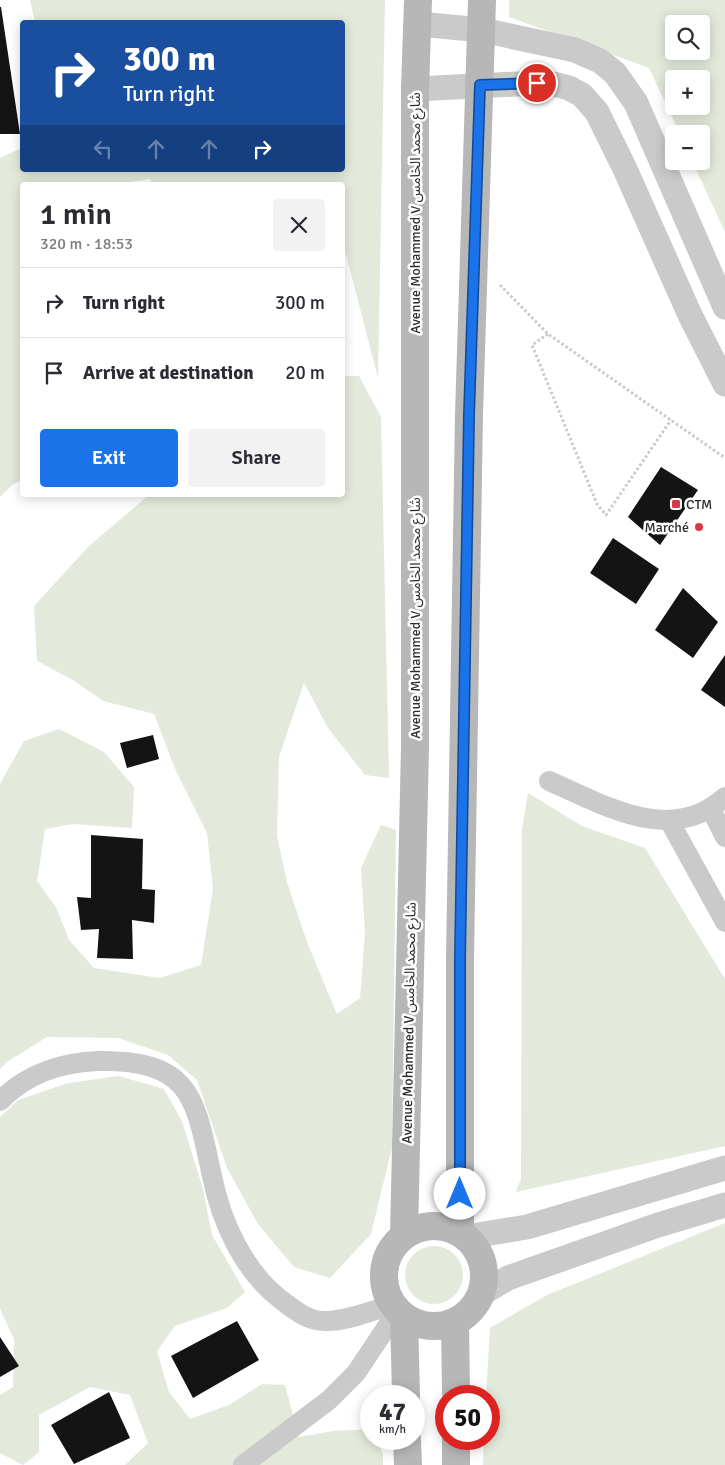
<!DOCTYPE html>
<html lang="en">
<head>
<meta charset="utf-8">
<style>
	:root { --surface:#fff; --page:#f2f2f3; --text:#2b2b33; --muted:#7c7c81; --line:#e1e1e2; --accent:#1a73e8 }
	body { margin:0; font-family:Signika,"Noto Sans Arabic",sans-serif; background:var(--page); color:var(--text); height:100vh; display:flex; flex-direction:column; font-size:19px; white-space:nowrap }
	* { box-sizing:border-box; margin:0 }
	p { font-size:16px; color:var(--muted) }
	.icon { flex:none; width:28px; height:28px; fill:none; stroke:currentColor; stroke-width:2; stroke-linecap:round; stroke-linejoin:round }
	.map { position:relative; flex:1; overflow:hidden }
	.panel { position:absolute; left:20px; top:182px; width:325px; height:315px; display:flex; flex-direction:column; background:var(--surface); border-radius:5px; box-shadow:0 2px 12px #0003 }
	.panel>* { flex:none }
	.guide { position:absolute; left:20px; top:20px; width:325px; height:152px; border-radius:5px; box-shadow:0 2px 12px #0003; background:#1a4fa0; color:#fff; overflow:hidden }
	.tools { position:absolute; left:665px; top:15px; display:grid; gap:10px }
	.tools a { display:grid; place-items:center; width:45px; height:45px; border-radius:5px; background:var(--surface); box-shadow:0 2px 12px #0003; font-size:25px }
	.speed { position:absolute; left:360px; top:1385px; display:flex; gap:10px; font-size:25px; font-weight:700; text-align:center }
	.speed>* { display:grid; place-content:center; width:65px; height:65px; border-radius:50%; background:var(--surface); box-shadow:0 2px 12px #0003; line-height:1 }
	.speed small { font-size:12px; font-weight:400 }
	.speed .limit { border:8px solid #d22; background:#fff; color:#111 }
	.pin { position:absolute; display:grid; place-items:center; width:42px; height:42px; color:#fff; margin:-21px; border:2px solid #fff; border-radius:50%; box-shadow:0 1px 5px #0007 }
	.me { position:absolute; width:55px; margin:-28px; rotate:0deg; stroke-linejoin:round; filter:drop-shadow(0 0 4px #0008) }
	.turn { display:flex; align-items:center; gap:18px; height:105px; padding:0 20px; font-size:22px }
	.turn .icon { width:65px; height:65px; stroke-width:2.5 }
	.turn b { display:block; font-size:35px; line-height:42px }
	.lanes { display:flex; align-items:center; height:48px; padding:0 20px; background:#0003; justify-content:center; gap:25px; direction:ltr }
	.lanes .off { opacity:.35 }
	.round { display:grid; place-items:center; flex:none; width:52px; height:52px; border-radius:5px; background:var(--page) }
	.overview { display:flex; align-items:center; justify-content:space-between; height:85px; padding:0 20px }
	h1 { font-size:30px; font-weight:600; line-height:38px }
	.cta { display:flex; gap:10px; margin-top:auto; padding:10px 20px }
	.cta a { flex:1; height:58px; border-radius:5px; background:var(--accent); color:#fff; font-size:20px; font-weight:600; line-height:58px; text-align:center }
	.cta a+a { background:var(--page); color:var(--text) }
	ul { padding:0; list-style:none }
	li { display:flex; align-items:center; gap:15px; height:70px; padding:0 20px; border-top:1px solid var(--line) }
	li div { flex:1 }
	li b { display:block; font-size:19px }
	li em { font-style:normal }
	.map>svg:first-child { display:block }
	.green { fill:#e3eadb; fill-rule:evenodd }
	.building { fill:#141414 }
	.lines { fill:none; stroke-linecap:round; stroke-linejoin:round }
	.path { stroke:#cacaca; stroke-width:3; stroke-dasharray:2.5 2.5; stroke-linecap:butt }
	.minor { stroke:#cacaca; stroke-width:20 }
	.tertiary { stroke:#cacaca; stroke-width:25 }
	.secondary { stroke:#b7b7b7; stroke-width:28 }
	.route-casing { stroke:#114b97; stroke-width:12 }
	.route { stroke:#1a73e8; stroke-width:9 }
	.poi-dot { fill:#db3844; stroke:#fff; stroke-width:2 }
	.labels { text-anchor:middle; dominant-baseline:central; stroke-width:5; stroke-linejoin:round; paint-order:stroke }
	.street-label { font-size:14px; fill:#2d2d2d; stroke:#fff }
	.poi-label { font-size:14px; fill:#2d2d2d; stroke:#fff; text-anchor:start }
</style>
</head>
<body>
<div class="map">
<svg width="725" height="1465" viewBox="0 0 725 1465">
	<rect width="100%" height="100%" fill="#fff"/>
	<path class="green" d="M 30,0 L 385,0 L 378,378 L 343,243 L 342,185 L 153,185 L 150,179 L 109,185 L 22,185 L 22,480 L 12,485 L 0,497 L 0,158 L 22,148 L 22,170 L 342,170 L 342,22 L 35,22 Z
		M 509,0 L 725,0 L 725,232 L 692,161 L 701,161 L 701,134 L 680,134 L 649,68 L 509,17 ZM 674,24 L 701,24 L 701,51 L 674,51 ZM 674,79 L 701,79 L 701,106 L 674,106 Z
		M 343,376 L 359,376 L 381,417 L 389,778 L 365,775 L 328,728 L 304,683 L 279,757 L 277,836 L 287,882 L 307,942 L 337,1014 L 360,998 L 365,933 L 361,868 L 381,825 L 396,830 L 392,1148 L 371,1234 L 330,1278 L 294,1267 L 258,1224 L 227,1168 L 197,1080 L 168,1055 L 118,1038 L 47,1037 L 7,1062 L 0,1069 L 0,784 L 24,741 L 59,729 L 104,752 L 134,787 L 132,828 L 73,824 L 45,829 L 37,881 L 56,907 L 69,940 L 94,968 L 160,978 L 201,965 L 213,889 L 207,833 L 176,771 L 154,714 L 103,701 L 73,680 L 37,661 L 34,606 L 89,546 L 149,495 L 342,495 Z
		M 528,793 L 582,826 L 645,848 L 725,979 L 725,1146 L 516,1192 L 521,1178 L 522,829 Z
		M 119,1076 L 164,1089 L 182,1121 L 203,1189 L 212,1235 L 245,1292 L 227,1308 L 175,1326 L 157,1351 L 169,1392 L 190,1419 L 229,1405 L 262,1384 L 285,1385 L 299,1437 L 333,1431 L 371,1429 L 371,1439 L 376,1439 L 383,1454 L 383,1465 L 125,1465 L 148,1443 L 130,1395 L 90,1387 L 39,1415 L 39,1452 L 23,1465 L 0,1453 L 0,1395 L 13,1387 L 14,1339 L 0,1309 L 0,1117 L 18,1100 L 68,1083 Z
		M 725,1223 L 725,1465 L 483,1465 L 484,1439 L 489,1439 L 489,1396 L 486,1396 L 490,1328 L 547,1295 Z
		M405 1275a29 29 0 1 1 58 0a29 29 0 1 1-58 0Z"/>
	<path class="building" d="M 0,7 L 1,7 L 20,134 L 0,134 Z
		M 661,467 L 698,490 L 660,545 L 628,517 Z
		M 613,538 L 659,569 L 636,604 L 590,573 Z
		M 683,588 L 718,622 L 693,658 L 655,630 Z
		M 725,655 L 725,707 L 701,690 Z
		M 153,735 L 159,759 L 127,768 L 120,743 Z
		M 91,835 L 143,839 L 142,889 L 155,890 L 154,923 L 132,920 L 133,959 L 97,958 L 99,929 L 81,930 L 77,897 L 91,898 Z
		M 237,1321 L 259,1360 L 193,1398 L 171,1356 Z
		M 0,1337 L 19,1366 L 0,1377 Z
		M 109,1392 L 130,1438 L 74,1464 L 51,1425 Z"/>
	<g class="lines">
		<path class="path" d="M 500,285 L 548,334 L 725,458
			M 548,334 L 532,345 L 597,504 L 606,515 L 671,420"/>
		<path class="minor" d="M 549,781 C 605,805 671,846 725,797
			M 711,809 L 725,837
			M 670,822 L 725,922
			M 0,1101 C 26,1074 62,1062 99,1061 C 193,1060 195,1099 212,1176 C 221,1221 243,1270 280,1299 C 294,1310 309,1322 327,1321 C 348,1321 372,1310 393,1305
			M 243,1465 L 329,1400 L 356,1373 L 398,1310"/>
		<path class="tertiary" d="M 419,24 L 482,30 L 575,50 L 600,61 L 615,73 L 636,103 L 725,307
			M 415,89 L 537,83 L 554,84 L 569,88 L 582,95 L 597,112 L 625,169 L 690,315 L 725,384
			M 466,1237 L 527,1227 L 725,1168
			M 481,1294 L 508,1278 L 658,1225 L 725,1205"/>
		<path class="secondary" d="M384 1276a50 50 0 1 1 100 0a50 50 0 1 1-100 0Z
			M 460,1233 L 460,959 L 469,415 L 482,0
			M 404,1236 L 415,747 L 415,89 L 418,0
			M 404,1316 L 406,1396
			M 455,1322 L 456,1396
			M 407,1439 L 408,1465
			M 456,1439 L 456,1465"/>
	</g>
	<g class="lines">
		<defs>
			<path id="route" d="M 460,1194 L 460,959 L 469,415 L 480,85 L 537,83"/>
		</defs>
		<use href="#route" class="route-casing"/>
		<use href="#route" class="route"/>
	</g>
	<g class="poi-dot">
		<rect x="671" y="499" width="10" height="10" rx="2.5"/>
		<circle cx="699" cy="527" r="5"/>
	</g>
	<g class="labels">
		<g class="street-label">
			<text transform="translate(415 213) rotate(-90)">Avenue Mohammed V شارع محمد الخامس</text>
			<text transform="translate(415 618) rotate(-90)">Avenue Mohammed V شارع محمد الخامس</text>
			<text transform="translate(409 1023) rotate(-89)">Avenue Mohammed V شارع محمد الخامس</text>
		</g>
		<g class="poi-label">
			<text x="686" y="504">CTM</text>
			<text x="689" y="527" text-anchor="end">Marché</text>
		</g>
	</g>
</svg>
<div class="tools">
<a><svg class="icon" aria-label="search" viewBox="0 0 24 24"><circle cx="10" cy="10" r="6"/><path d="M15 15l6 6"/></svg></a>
<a>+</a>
<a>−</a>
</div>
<div class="speed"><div>47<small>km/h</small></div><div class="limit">50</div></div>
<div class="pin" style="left:537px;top:83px;background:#d93025"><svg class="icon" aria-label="arrive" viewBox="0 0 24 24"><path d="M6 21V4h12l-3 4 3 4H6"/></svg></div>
<svg class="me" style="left:460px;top:1194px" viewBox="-20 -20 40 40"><circle r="19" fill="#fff"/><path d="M0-13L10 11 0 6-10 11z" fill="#1a73e8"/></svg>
<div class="guide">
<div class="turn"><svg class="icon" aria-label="right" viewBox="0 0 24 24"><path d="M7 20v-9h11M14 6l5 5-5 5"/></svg><div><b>300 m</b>Turn right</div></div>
<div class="lanes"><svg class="icon off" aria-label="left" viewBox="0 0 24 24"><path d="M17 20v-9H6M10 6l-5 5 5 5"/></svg><svg class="icon off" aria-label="ahead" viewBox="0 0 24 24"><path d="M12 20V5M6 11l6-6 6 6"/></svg><svg class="icon off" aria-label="ahead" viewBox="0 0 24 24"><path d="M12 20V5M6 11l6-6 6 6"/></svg><svg class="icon" aria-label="right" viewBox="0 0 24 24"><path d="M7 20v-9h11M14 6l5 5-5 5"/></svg></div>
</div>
<section class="panel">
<div class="overview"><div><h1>1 min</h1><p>320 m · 18:53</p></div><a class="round"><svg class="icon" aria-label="close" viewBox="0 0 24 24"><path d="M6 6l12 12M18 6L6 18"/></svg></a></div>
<ul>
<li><svg class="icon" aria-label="right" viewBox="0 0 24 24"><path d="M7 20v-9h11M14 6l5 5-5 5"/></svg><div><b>Turn right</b></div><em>300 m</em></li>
<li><svg class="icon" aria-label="arrive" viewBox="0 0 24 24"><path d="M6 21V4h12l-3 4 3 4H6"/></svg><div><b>Arrive at destination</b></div><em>20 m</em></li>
</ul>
<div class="cta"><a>Exit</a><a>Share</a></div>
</section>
</div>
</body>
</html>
